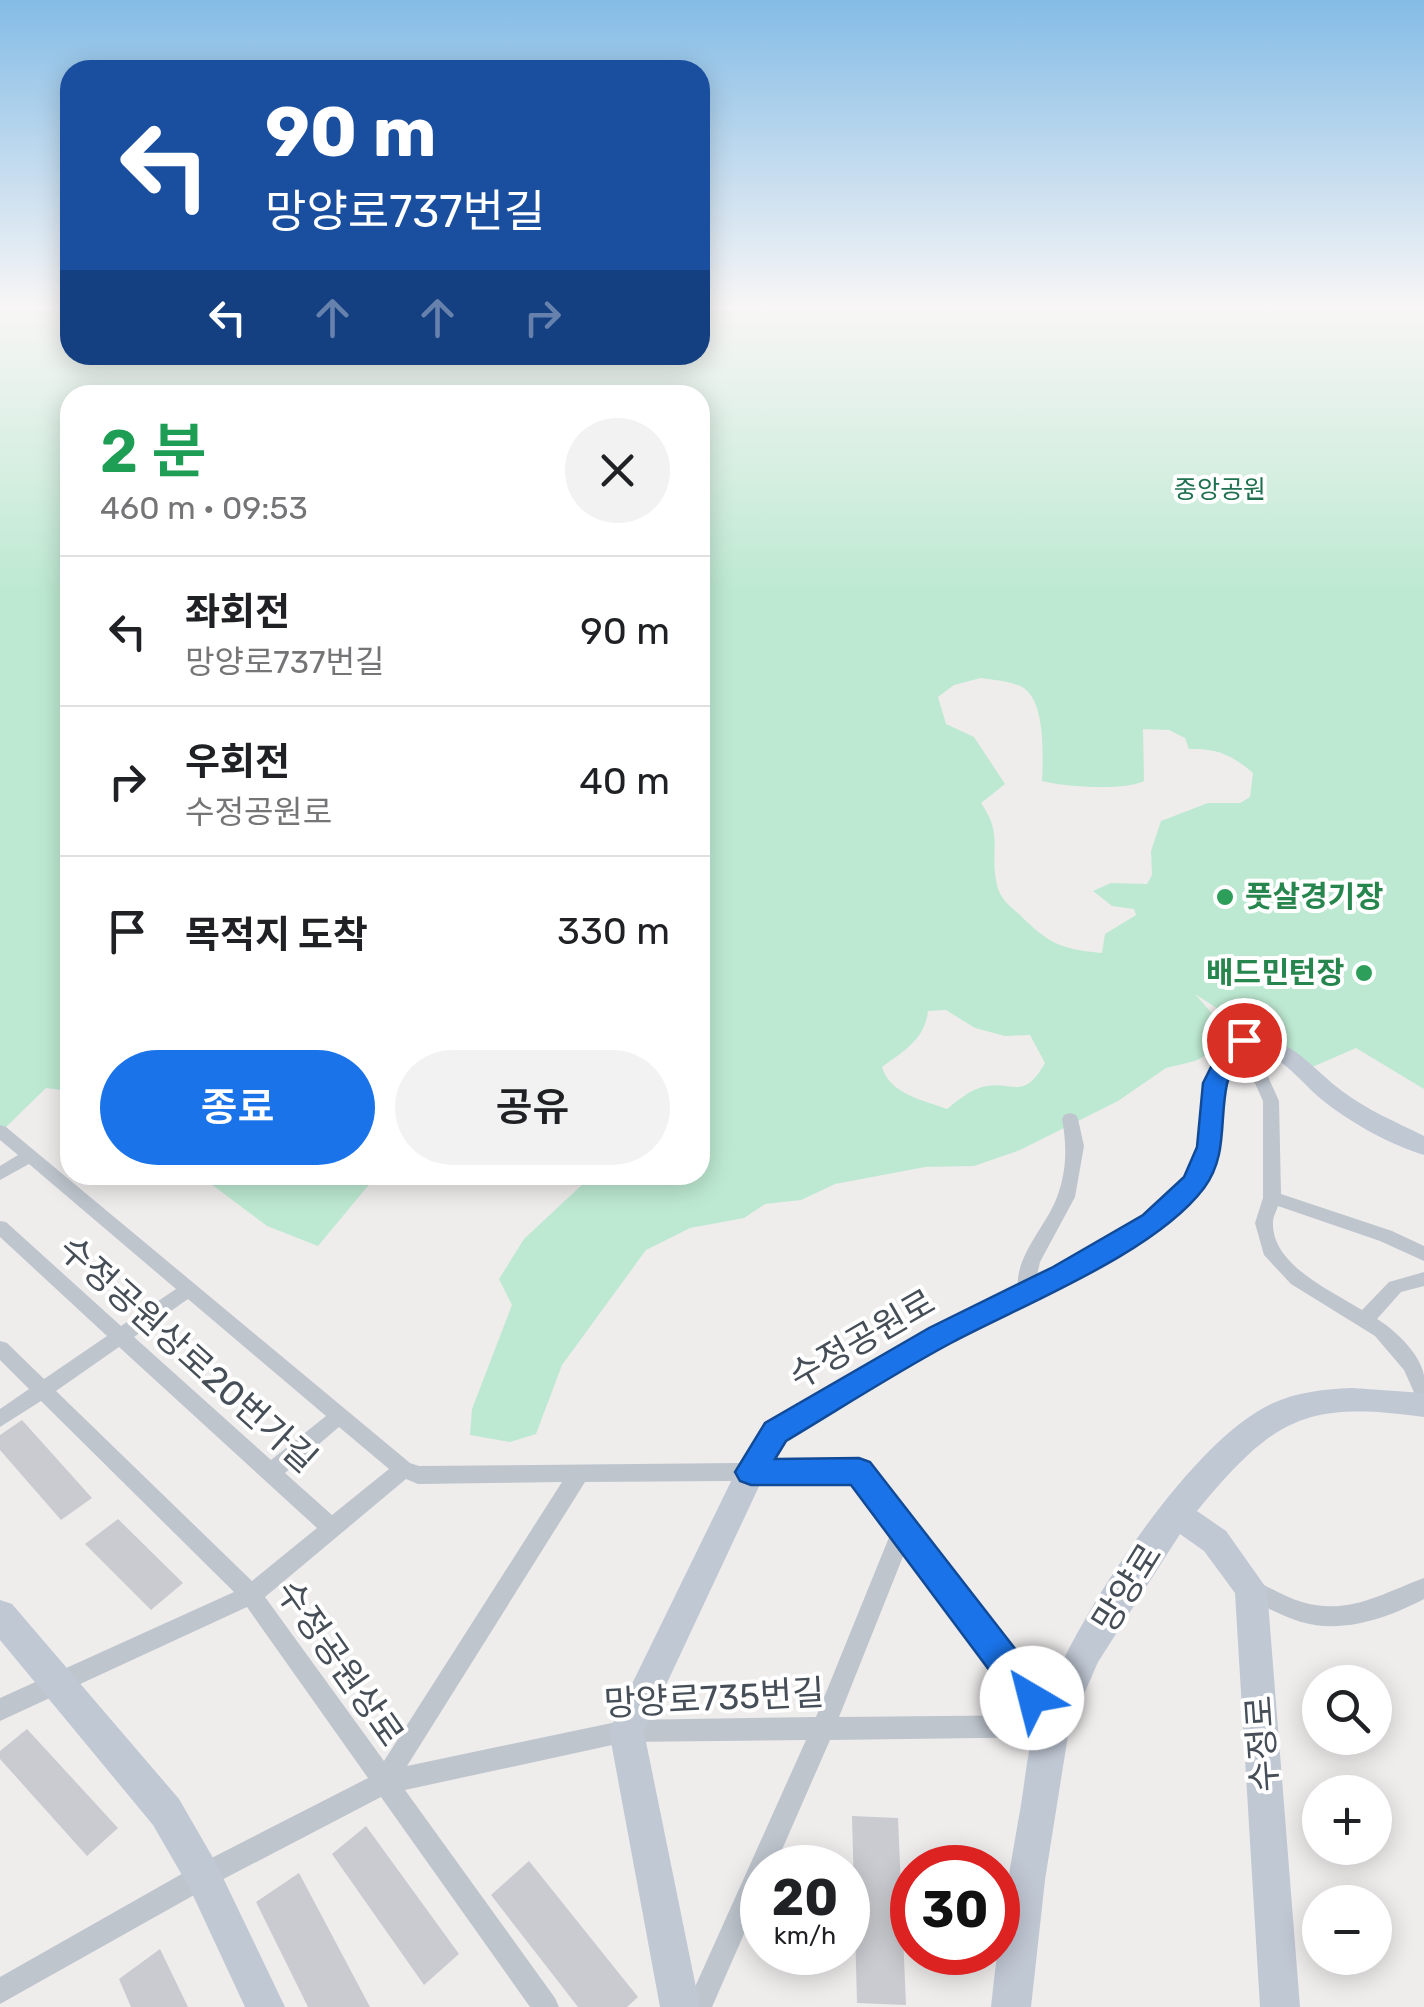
<!DOCTYPE html>
<html lang="ko">
<head>
<meta charset="utf-8">
<style>
	:root { --surface:#fff; --page:#f2f2f2; --text:#202124; --muted:#757577; --line:#e0e0e0; --accent:#1a73e8 }
	body { margin:0; font-family:Rubik,"Noto Sans KR",sans-serif; background:var(--page); color:var(--text); height:100vh; display:flex; flex-direction:column; font-size:38px; white-space:nowrap }
	* { box-sizing:border-box; margin:0 }
	p { font-size:32px; color:var(--muted) }
	.icon { flex:none; width:55px; height:55px; fill:none; stroke:currentColor; stroke-width:2; stroke-linecap:round; stroke-linejoin:round }
	.map { position:relative; flex:1; overflow:hidden }
	.panel { position:absolute; left:60px; top:385px; width:650px; height:800px; display:flex; flex-direction:column; background:var(--surface); border-radius:30px; box-shadow:0 5px 25px #0003 }
	.panel>* { flex:none }
	.banner { position:absolute; left:60px; top:60px; width:650px; height:305px; border-radius:30px; box-shadow:0 5px 25px #0003; background:#1a4fa0; color:#fff; overflow:hidden }
	.fabs { position:absolute; left:1302px; top:1665px; display:grid; gap:20px }
	.fabs a { display:grid; place-items:center; width:90px; height:90px; border-radius:50%; background:var(--surface); box-shadow:0 5px 25px #0003; font-size:50px }
	.speed { position:absolute; left:740px; top:1845px; display:flex; gap:20px; font-size:50px; font-weight:700; text-align:center }
	.speed>* { display:grid; place-content:center; width:130px; height:130px; border-radius:50%; background:var(--surface); box-shadow:0 5px 25px #0003; line-height:1 }
	.speed small { font-size:25px; font-weight:400 }
	.speed .limit { border:15px solid #d22; background:#fff; color:#111 }
	.pin { position:absolute; display:grid; place-items:center; width:85px; height:85px; color:#fff; margin:-42px; border:5px solid #fff; border-radius:50%; box-shadow:0 2px 10px #0007 }
	.me { position:absolute; width:110px; margin:-55px; rotate:323deg; stroke-linejoin:round; filter:drop-shadow(0 0 8px #0008) }
	.turn { display:flex; align-items:center; gap:35px; height:210px; padding:0 40px; font-size:45px }
	.turn .icon { width:130px; height:130px; stroke-width:2.5 }
	.turn b { display:block; font-size:70px; line-height:85px }
	.lanes { display:flex; align-items:center; height:95px; padding:0 40px; background:#0003; justify-content:center; gap:50px; direction:ltr }
	.lanes .off { opacity:.35 }
	.round { display:grid; place-items:center; flex:none; width:105px; height:105px; border-radius:52px; background:var(--page) }
	.head { display:flex; align-items:center; justify-content:space-between; height:170px; padding:0 40px }
	h1 { font-size:60px; font-weight:600; line-height:75px; color:#1e9e55 }
	.action { display:flex; gap:20px; margin-top:auto; padding:20px 40px }
	.action a { flex:1; height:115px; border-radius:60px; background:var(--accent); color:#fff; font-size:40px; font-weight:600; line-height:115px; text-align:center }
	.action a+a { background:var(--page); color:var(--text) }
	ul { padding:0; list-style:none }
	li { display:flex; align-items:center; gap:30px; height:150px; padding:0 40px; border-top:2px solid var(--line) }
	li div { flex:1 }
	li b { display:block; font-size:38px }
	li em { font-style:normal }
	.map>svg:first-child { display:block }
	.green { fill:#bde9d2; fill-rule:evenodd }
	.building { fill:#cacbd0 }
	.lines { fill:none; stroke-linecap:round; stroke-linejoin:round }
	.street { fill:#bec5cd; fill-rule:evenodd }
	.secondary { fill:#c0c8d4; fill-rule:evenodd }
	.route { fill:#1a73e8; stroke:#114b97; stroke-width:2.5 }
	.leisure-dot { fill:#2e9e5b; stroke:#fff; stroke-width:4 }
	.labels { text-anchor:middle; dominant-baseline:central; stroke-width:8; stroke-linejoin:round; paint-order:stroke }
	.far-park-label { font-size:25px; fill:#1f7150; stroke:#fff }
	.leisure-label { font-size:30px; font-weight:bold; fill:#27864d; stroke:#fff; text-anchor:start }
	.near-street-label { font-size:35px; fill:#464e57; stroke:#fff }
</style>
</head>
<body>
<div class="map">
<svg width="1424" height="2007" viewBox="0 0 1424 2007">
	<rect width="100%" height="100%" fill="#efecec"/>
	<path class="green" d="M 0,309 L 70,309 L 70,355 L 700,355 L 700,309 L 1424,309 L 1424,1089 L 1356,1048 L 1310,1068 L 1195,994 L 1235,1040 L 1195,1061 L 1166,1068 L 1118,1101 L 1020,1150 L 974,1166 L 925,1167 L 835,1184 L 801,1200 L 765,1204 L 744,1218 L 690,1228 L 646,1250 L 562,1365 L 536,1434 L 510,1442 L 470,1435 L 472,1409 L 512,1305 L 499,1279 L 524,1239 L 585,1182 L 583,1175 L 700,1175 L 700,395 L 70,395 L 70,1091 L 46,1088 L 0,1133 ZM 981,678 C 994,680 1011,681 1022,687 C 1046,700 1043,758 1042,781 C 1064,787 1125,791 1144,781 L 1143,729 L 1169,730 L 1185,738 L 1189,749 C 1217,748 1232,755 1253,773 L 1250,797 L 1240,803 L 1208,803 L 1161,821 L 1151,851 L 1152,875 L 1147,884 L 1111,883 L 1093,891 L 1112,906 L 1134,909 L 1136,915 L 1105,934 L 1102,953 C 1061,949 1049,944 1020,915 C 1010,906 1000,899 997,885 C 989,850 1004,836 981,803 L 1005,784 L 974,737 L 946,724 L 938,697 L 954,685 ZM 946,1010 L 975,1028 L 1005,1036 L 1030,1035 L 1045,1063 C 1022,1103 1013,1079 982,1087 C 969,1091 958,1100 947,1109 C 923,1100 890,1094 882,1067 C 904,1051 925,1039 928,1011 Z
		M 199,1175 L 377,1175 L 318,1246 L 267,1226 Z"/>
	<path class="building" d="M 22,1420 L 92,1498 L 61,1520 L 0,1450 L 0,1435 Z
		M 118,1519 L 183,1583 L 151,1610 L 85,1544 Z
		M 27,1729 L 118,1828 L 87,1856 L 0,1759 L 0,1751 Z
		M 852,1816 L 898,1818 L 906,2005 L 857,2003 Z
		M 366,1826 L 459,1954 L 424,1985 L 332,1854 Z
		M 529,1861 L 638,1997 L 627,2007 L 578,2007 L 491,1895 Z
		M 299,1873 L 370,2007 L 308,2007 L 256,1902 Z
		M 160,1949 L 188,2007 L 131,2007 L 119,1979 Z"/>
	<g class="lines">
		<path class="street" d="M 1244,1036 L 1252,1041 L 1279,1101 L 1281,1194 L 1392,1231 L 1424,1246 L 1424,1261 L 1380,1241 L 1278,1206 C 1276,1212 1273,1217 1273,1222 C 1271,1265 1332,1291 1362,1310 L 1389,1282 L 1424,1272 L 1424,1286 L 1401,1292 L 1377,1319 C 1394,1329 1421,1354 1424,1376 C 1424,1384 1424,1393 1424,1401 L 1417,1399 L 1404,1370 L 1375,1336 L 1291,1284 L 1264,1255 L 1255,1223 L 1263,1198 L 1263,1101 L 1236,1041 Z
			M 1070,1113 L 1076,1115 L 1078,1119 L 1084,1146 L 1075,1197 L 1040,1262 L 1032,1298 L 1026,1300 L 1020,1298 C 1008,1262 1046,1228 1057,1197 C 1067,1171 1067,1145 1062,1119 L 1064,1115 Z
			M 0,1125 L 6,1127 L 410,1463 L 419,1466 L 859,1462 L 866,1465 L 1061,1718 L 1065,1726 L 1061,1734 L 1053,1737 L 830,1740 L 774,1868 L 762,1868 L 762,1893 L 712,2007 L 686,2007 L 806,1740 L 626,1742 L 405,1790 L 555,1998 L 559,2007 L 530,2007 L 381,1797 L 212,1885 L 0,2004 L 0,1977 L 194,1867 L 368,1778 L 247,1607 L 0,1721 L 0,1698 L 234,1592 L 41,1401 L 0,1427 L 0,1409 L 29,1389 L 0,1360 L 0,1341 L 7,1343 L 44,1379 L 107,1336 L 0,1237 L 0,1221 L 6,1222 L 121,1326 L 176,1289 L 29,1164 L 0,1180 L 0,1166 L 18,1155 L 0,1140 ZM 188,1299 L 326,1416 L 271,1460 L 134,1337 ZM 119,1347 L 317,1528 L 252,1581 L 56,1391 ZM 339,1427 L 389,1469 L 332,1515 L 285,1473 ZM 406,1479 L 418,1484 L 562,1482 L 384,1761 L 265,1597 ZM 854,1480 L 892,1530 L 816,1717 L 626,1720 L 407,1766 L 585,1482 ZM 906,1549 L 1031,1715 L 839,1717 Z
			M 1424,1578 L 1424,1599 C 1388,1618 1343,1634 1301,1622 C 1281,1616 1262,1605 1243,1596 L 1240,1589 L 1243,1582 L 1251,1579 C 1268,1586 1284,1597 1302,1602 C 1348,1616 1383,1593 1424,1578 Z"/>
		<path class="secondary" d="M 1244,1034 C 1295,1039 1305,1063 1342,1091 C 1367,1110 1396,1122 1424,1136 L 1424,1155 C 1391,1145 1353,1124 1326,1103 C 1300,1083 1283,1053 1249,1049 L 1239,1058 L 1227,1083 L 1221,1147 L 1207,1182 L 1162,1229 L 1073,1282 L 949,1344 L 786,1441 L 762,1480 L 644,1732 L 700,2007 L 660,2007 L 609,1731 L 740,1463 L 764,1423 L 929,1328 L 1053,1268 L 1144,1215 L 1183,1177 L 1197,1147 L 1203,1083 L 1221,1049 Z
			M 1352,1388 L 1424,1393 L 1424,1417 C 1303,1400 1273,1420 1197,1511 L 1226,1531 L 1267,1589 L 1300,2007 L 1260,2007 L 1235,1593 L 1204,1551 L 1180,1534 L 1098,1662 L 1069,1729 L 1045,1880 L 1031,2007 L 991,2007 C 998,1939 1009,1872 1021,1805 C 1025,1780 1027,1755 1034,1730 C 1061,1639 1184,1445 1271,1404 C 1296,1392 1325,1389 1352,1388 Z
			M 0,1600 L 12,1604 L 179,1799 L 216,1863 L 285,2007 L 245,2007 L 190,1889 L 153,1825 L 0,1640 Z"/>
	</g>
	<linearGradient id="sky" x2="0" y2="1"><stop stop-color="#84bce6"/><stop offset="0.52" stop-color="#f8f6f6"/><stop offset="1" stop-color="#f8f6f6" stop-opacity="0"/></linearGradient>
	<rect width="1424" height="590" fill="url(#sky)"/>
	<path class="route" d="M 1244,1033 L 1256,1040 C 1245,1056 1231,1065 1227,1084 C 1219,1120 1228,1156 1204,1188 C 1155,1253 1024,1304 951,1343 C 895,1373 841,1408 786,1441 L 775,1459 L 859,1458 L 870,1462 L 1044,1686 L 1049,1698 L 1044,1710 L 1032,1715 L 1019,1710 L 851,1485 L 751,1485 L 740,1481 L 735,1472 L 765,1423 L 929,1328 L 1053,1267 L 1143,1215 L 1184,1177 L 1197,1147 L 1203,1083 L 1220,1049 Z"/>
	<g class="leisure-dot">
		<circle cx="1225" cy="897" r="10"/>
		<circle cx="1364" cy="973" r="10"/>
	</g>
	<g class="labels">
		<g class="far-park-label">
			<text x="1220" y="489">중앙공원</text>
		</g>
		<g class="leisure-label">
			<text x="1245" y="897">풋살경기장</text>
			<text x="1344" y="973" text-anchor="end">배드민턴장</text>
		</g>
		<g class="near-street-label">
			<text transform="translate(862 1339) rotate(-30)">수정공원로</text>
			<text transform="translate(188 1354) rotate(42)">수정공원상로20번가길</text>
			<text transform="translate(1127 1588) rotate(-58)">망양로</text>
			<text transform="translate(340 1663) rotate(55)">수정공원상로</text>
			<text transform="translate(714 1698) rotate(-3)">망양로735번길</text>
			<text transform="translate(1262 1744) rotate(-94)">수정로</text>
		</g>
	</g>
</svg>
<div class="fabs">
<a><svg class="icon" aria-label="search" viewBox="0 0 24 24"><circle cx="10" cy="10" r="6"/><path d="M15 15l6 6"/></svg></a>
<a>+</a>
<a>−</a>
</div>
<div class="speed"><div>20<small>km/h</small></div><div class="limit">30</div></div>
<div class="pin" style="left:1244px;top:1040px;background:#d93025"><svg class="icon" aria-label="arrive" viewBox="0 0 24 24"><path d="M6 21V4h12l-3 4 3 4H6"/></svg></div>
<svg class="me" style="left:1032px;top:1698px" viewBox="-20 -20 40 40"><circle r="19" fill="#fff"/><path d="M0-13L10 11 0 6-10 11z" fill="#1a73e8"/></svg>
<div class="banner">
<div class="turn"><svg class="icon" aria-label="left" viewBox="0 0 24 24"><path d="M17 20v-9H6M10 6l-5 5 5 5"/></svg><div><b>90 m</b>망양로737번길</div></div>
<div class="lanes"><svg class="icon" aria-label="left" viewBox="0 0 24 24"><path d="M17 20v-9H6M10 6l-5 5 5 5"/></svg><svg class="icon off" aria-label="ahead" viewBox="0 0 24 24"><path d="M12 20V5M6 11l6-6 6 6"/></svg><svg class="icon off" aria-label="ahead" viewBox="0 0 24 24"><path d="M12 20V5M6 11l6-6 6 6"/></svg><svg class="icon off" aria-label="right" viewBox="0 0 24 24"><path d="M7 20v-9h11M14 6l5 5-5 5"/></svg></div>
</div>
<section class="panel">
<div class="head"><div><h1>2 분</h1><p>460 m · 09:53</p></div><a class="round"><svg class="icon" aria-label="close" viewBox="0 0 24 24"><path d="M6 6l12 12M18 6L6 18"/></svg></a></div>
<ul>
<li><svg class="icon" aria-label="left" viewBox="0 0 24 24"><path d="M17 20v-9H6M10 6l-5 5 5 5"/></svg><div><b>좌회전</b><p>망양로737번길</p></div><em>90 m</em></li>
<li><svg class="icon" aria-label="right" viewBox="0 0 24 24"><path d="M7 20v-9h11M14 6l5 5-5 5"/></svg><div><b>우회전</b><p>수정공원로</p></div><em>40 m</em></li>
<li><svg class="icon" aria-label="arrive" viewBox="0 0 24 24"><path d="M6 21V4h12l-3 4 3 4H6"/></svg><div><b>목적지 도착</b></div><em>330 m</em></li>
</ul>
<div class="action"><a>종료</a><a>공유</a></div>
</section>
</div>
</body>
</html>
